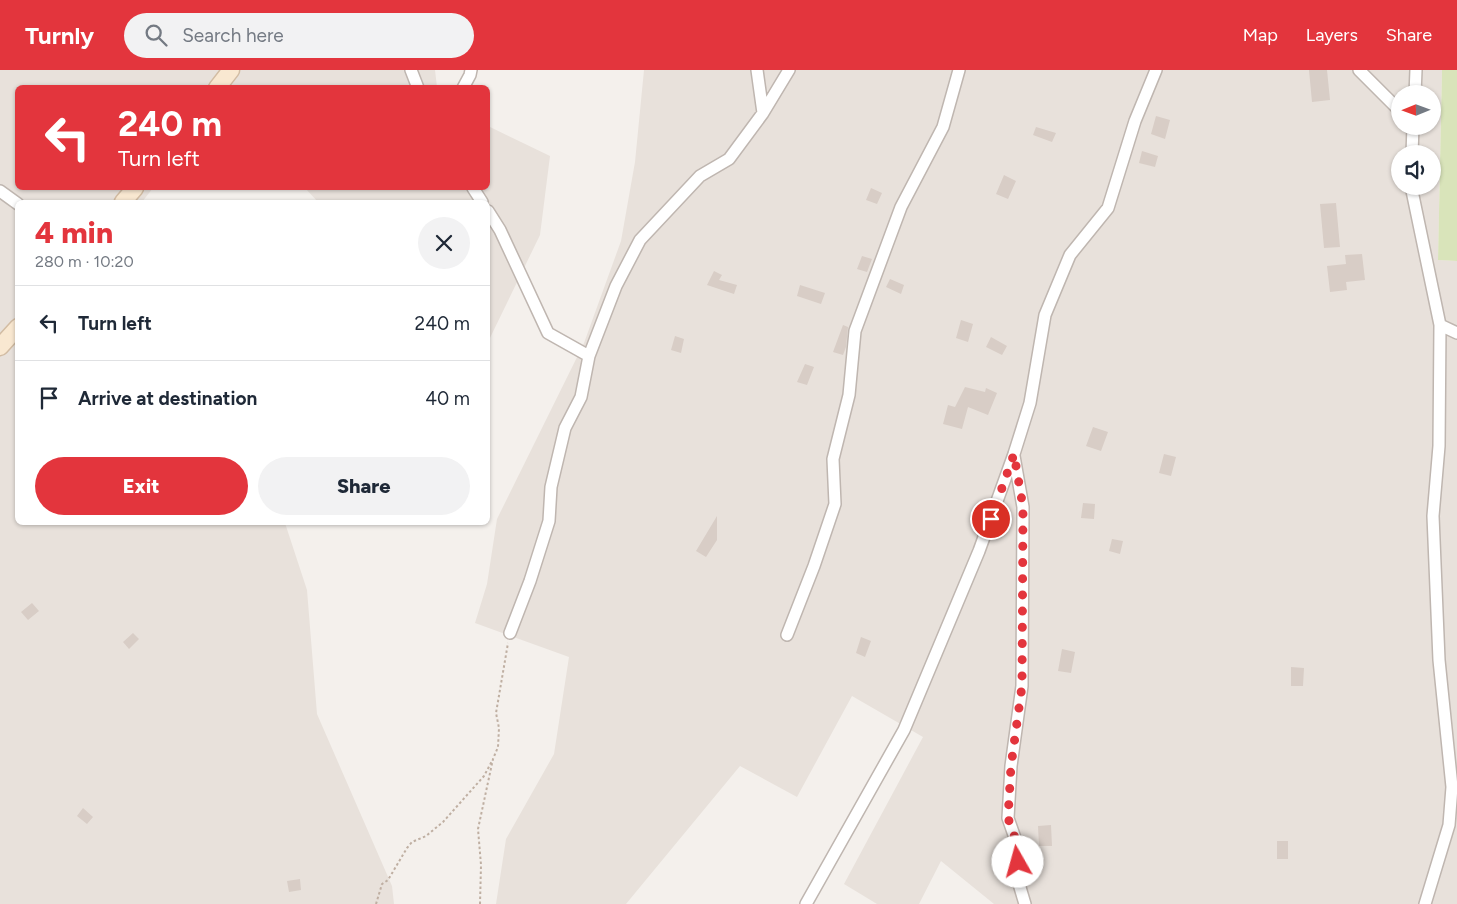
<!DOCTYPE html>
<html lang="en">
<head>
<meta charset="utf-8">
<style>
	:root { --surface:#fff; --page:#f2f2f3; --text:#1f2937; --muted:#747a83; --line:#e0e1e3; --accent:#e3353d }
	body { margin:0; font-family:Figtree,sans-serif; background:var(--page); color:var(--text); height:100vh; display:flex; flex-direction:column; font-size:19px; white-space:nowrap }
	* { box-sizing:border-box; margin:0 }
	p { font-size:16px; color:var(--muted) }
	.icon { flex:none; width:28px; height:28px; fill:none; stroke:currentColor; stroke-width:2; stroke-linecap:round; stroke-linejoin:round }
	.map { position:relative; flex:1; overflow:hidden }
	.details { position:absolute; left:15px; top:130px; width:475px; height:325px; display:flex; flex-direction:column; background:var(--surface); border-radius:8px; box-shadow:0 1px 4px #0004 }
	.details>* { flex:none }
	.banner { position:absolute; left:15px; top:15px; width:475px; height:105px; border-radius:8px; box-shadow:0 1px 4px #0004; background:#e3353d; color:#fff; overflow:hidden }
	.needle { width:32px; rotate:269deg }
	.tools { position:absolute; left:1391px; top:15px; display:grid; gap:10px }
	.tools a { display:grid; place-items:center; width:50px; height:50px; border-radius:50%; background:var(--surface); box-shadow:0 1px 4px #0004; font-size:25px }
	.pin { position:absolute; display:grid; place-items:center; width:42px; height:42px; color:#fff; margin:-21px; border:2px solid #fff; border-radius:50%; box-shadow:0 1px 5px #0007 }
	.me { position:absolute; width:55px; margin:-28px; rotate:353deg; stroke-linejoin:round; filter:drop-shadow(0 0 4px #0008) }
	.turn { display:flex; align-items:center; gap:18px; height:105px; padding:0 20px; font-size:22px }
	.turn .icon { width:65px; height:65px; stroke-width:2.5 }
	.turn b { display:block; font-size:35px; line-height:42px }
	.round { display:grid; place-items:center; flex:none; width:52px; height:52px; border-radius:26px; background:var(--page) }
	.headline { display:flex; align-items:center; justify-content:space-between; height:85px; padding:0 20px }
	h1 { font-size:30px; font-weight:800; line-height:38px; color:var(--accent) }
	.action { display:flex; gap:10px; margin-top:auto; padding:10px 20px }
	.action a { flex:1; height:58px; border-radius:30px; background:var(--accent); color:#fff; font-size:20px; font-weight:800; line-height:58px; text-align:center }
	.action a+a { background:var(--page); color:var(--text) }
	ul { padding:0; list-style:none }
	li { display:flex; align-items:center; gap:15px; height:75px; padding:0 20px; border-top:1px solid var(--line) }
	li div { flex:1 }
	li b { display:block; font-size:19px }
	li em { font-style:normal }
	header { display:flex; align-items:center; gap:30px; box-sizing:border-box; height:70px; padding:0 25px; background:var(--accent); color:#fff }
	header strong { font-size:24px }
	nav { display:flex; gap:28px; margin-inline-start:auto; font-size:18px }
	.search { width:350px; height:45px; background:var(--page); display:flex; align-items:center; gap:12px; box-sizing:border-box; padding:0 18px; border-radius:28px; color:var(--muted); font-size:19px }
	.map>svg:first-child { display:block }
	.residential { fill:#e8e1db; fill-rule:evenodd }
	.green { fill:#d9e4ba }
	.building { fill:#d8cdc6 }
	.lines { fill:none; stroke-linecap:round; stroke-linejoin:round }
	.street-casing { stroke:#bfb6b0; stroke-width:14 }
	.secondary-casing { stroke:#d2bca3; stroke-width:19 }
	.path { stroke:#bfafa2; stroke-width:2; stroke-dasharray:2.5 2.5; stroke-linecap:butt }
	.street { stroke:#fff; stroke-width:11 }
	.secondary { stroke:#f9e8d1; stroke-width:16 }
	.route { stroke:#e3353d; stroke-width:9; stroke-dasharray:0 16.2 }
</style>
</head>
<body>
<header>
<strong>Turnly</strong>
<div class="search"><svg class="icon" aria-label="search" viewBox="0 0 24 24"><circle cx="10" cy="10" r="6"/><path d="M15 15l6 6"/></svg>Search here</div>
<nav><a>Map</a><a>Layers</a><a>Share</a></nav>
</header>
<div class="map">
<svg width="1457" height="834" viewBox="0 0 1457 834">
	<rect width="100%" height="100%" fill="#f4f0ec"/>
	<path class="residential" d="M 0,0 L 435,0 L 437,17 L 18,18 L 18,118 L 153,118 L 142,132 L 18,132 L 18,452 L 285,453 L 307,520 L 317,644 L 392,816 L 394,834 L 0,834 Z
		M 644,0 L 1442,0 L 1438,190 L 1457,191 L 1457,834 L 994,834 L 941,791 L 919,834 L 877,834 L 844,814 L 923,667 L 852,626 L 797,727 L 740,696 L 626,834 L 496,834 L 506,769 L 554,684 L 569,587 L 475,553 L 487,514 L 497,449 L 584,273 L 621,171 L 635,92 ZM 1400,24 L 1432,24 L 1432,56 L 1400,56 ZM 1400,84 L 1432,84 L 1432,116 L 1400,116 Z
		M 488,56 L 550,86 L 540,165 L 488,272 L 488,132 L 318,132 L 305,118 L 488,118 Z"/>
	<path class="green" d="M 1442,0 L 1457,0 L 1457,191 L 1438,190 Z"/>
	<path class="building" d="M 1309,0 L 1327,0 L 1330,30 L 1312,32 Z
		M 1156,46 L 1170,50 L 1165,69 L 1151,64 Z
		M 1036,57 L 1056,63 L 1052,72 L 1033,65 Z
		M 1142,81 L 1158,86 L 1155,97 L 1139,93 Z
		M 1004,105 L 1016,111 L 1008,129 L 996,124 Z
		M 871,118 L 882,123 L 877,134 L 866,130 Z
		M 1336,133 L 1340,177 L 1324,178 L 1320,134 Z
		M 1362,184 L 1365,210 L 1346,212 L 1347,220 L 1330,222 L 1327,196 L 1346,194 L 1345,185 Z
		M 862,186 L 872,189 L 867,202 L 857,199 Z
		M 714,201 L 722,205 L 719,210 L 737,215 L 734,224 L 707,215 Z
		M 890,209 L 904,215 L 901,224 L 886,217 Z
		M 800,215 L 825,223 L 821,234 L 797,226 Z
		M 961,250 L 973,254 L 968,272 L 956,268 Z
		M 843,255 L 848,257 L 846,277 L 843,285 L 833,282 Z
		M 675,266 L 684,269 L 681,283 L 671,280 Z
		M 991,267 L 1007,276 L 1002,285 L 986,277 Z
		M 805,294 L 814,297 L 807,315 L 797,312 Z
		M 965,317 L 985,322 L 986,318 L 997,323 L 988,345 L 968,337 L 962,359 L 943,354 L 948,335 L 955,337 Z
		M 1093,357 L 1108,362 L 1101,381 L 1086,376 Z
		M 1164,384 L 1176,387 L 1171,406 L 1159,403 Z
		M 1083,433 L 1095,434 L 1094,449 L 1081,448 Z
		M 717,446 L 717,470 L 706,487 L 696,481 Z
		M 1112,469 L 1123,471 L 1120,484 L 1109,481 Z
		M 32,533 L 39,541 L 28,550 L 21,542 Z
		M 133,563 L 139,569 L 129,579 L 123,572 Z
		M 861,567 L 871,571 L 865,587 L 856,583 Z
		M 1062,579 L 1075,582 L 1071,603 L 1058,601 Z
		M 1291,597 L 1304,598 L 1303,616 L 1291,616 Z
		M 83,738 L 93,747 L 87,754 L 77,746 Z
		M 1051,755 L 1052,776 L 1039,776 L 1038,756 Z
		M 1277,771 L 1288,771 L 1288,789 L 1277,789 Z
		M 300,809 L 301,820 L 289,822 L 287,811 Z"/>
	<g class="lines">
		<defs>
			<path id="street" d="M 411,0 L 418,18
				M 757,0 L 763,43
				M 1359,0 L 1400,41
				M 463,18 L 470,5 L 471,0
				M 1415,24 L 1416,0
				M 1412,84 L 1413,56
				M 1411,116 L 1440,255 L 1439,376 L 1433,446 L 1439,590 L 1452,717 L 1449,755 L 1425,834
				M 473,118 L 482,132
				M 0,121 L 18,134
				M 488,141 L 500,160 L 548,263 L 589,286
				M 1440,255 L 1457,263
				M 1014,386 L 1023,437 L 1022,616 L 1011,696 L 1008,748 L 1015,768 L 1019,814 L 1025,834
				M 510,563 L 530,511 L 549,451 L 551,417 L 565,358 L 581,327 L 589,286 L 616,216 L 640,170 L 700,106 L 729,89 L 763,43 L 789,0
				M 787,565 L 814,496 L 835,434 L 833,389 L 849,325 L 855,261 L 901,137 L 943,57 L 959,0
				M 806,834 L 904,660 L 979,481 L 1014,384 L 1030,333 L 1045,245 L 1070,185 L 1108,138 L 1135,51 L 1156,0"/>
			<path id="secondary" d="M 217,18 L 231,0
				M 123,132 L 135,118
				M 0,277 L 18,257"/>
		</defs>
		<use href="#street" class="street-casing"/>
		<use href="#secondary" class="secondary-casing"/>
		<path class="path" d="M 376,834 L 382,814 L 388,810 L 407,778 L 412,772 L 426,766 L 443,752 L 484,706 L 492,691
			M 480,834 L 481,795 L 478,759 L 493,689 L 498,677 L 499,658 L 496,643 L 508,573"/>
		<use href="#street" class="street"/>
		<use href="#secondary" class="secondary"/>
	</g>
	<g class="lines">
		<path class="route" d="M 991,449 L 1014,384 L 1023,437 L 1022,616 L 1011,696 L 1008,748 L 1015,768 L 1018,792"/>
	</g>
</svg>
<div class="tools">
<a><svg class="needle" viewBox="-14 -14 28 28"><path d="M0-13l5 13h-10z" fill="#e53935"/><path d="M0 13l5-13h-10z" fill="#747a83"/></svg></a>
<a><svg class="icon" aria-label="sound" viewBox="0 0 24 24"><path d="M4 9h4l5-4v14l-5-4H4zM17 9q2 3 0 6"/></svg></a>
</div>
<div class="pin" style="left:991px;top:449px;background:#d93025"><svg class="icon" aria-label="arrive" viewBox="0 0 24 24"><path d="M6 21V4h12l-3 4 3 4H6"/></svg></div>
<svg class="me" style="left:1018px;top:792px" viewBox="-20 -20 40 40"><circle r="19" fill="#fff"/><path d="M0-13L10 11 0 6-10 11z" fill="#e3353d"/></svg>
<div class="banner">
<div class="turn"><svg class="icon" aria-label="left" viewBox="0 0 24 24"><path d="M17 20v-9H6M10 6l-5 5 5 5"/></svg><div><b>240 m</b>Turn left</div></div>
</div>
<section class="details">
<div class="headline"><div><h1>4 min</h1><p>280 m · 10:20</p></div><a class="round"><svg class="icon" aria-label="close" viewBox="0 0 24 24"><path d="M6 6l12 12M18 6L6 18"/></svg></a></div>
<ul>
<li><svg class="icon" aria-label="left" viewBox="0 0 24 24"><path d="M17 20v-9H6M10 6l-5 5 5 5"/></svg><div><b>Turn left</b></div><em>240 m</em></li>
<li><svg class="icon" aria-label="arrive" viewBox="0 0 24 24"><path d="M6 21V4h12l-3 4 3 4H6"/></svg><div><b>Arrive at destination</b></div><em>40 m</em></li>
</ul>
<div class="action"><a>Exit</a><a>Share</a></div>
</section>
</div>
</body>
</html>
